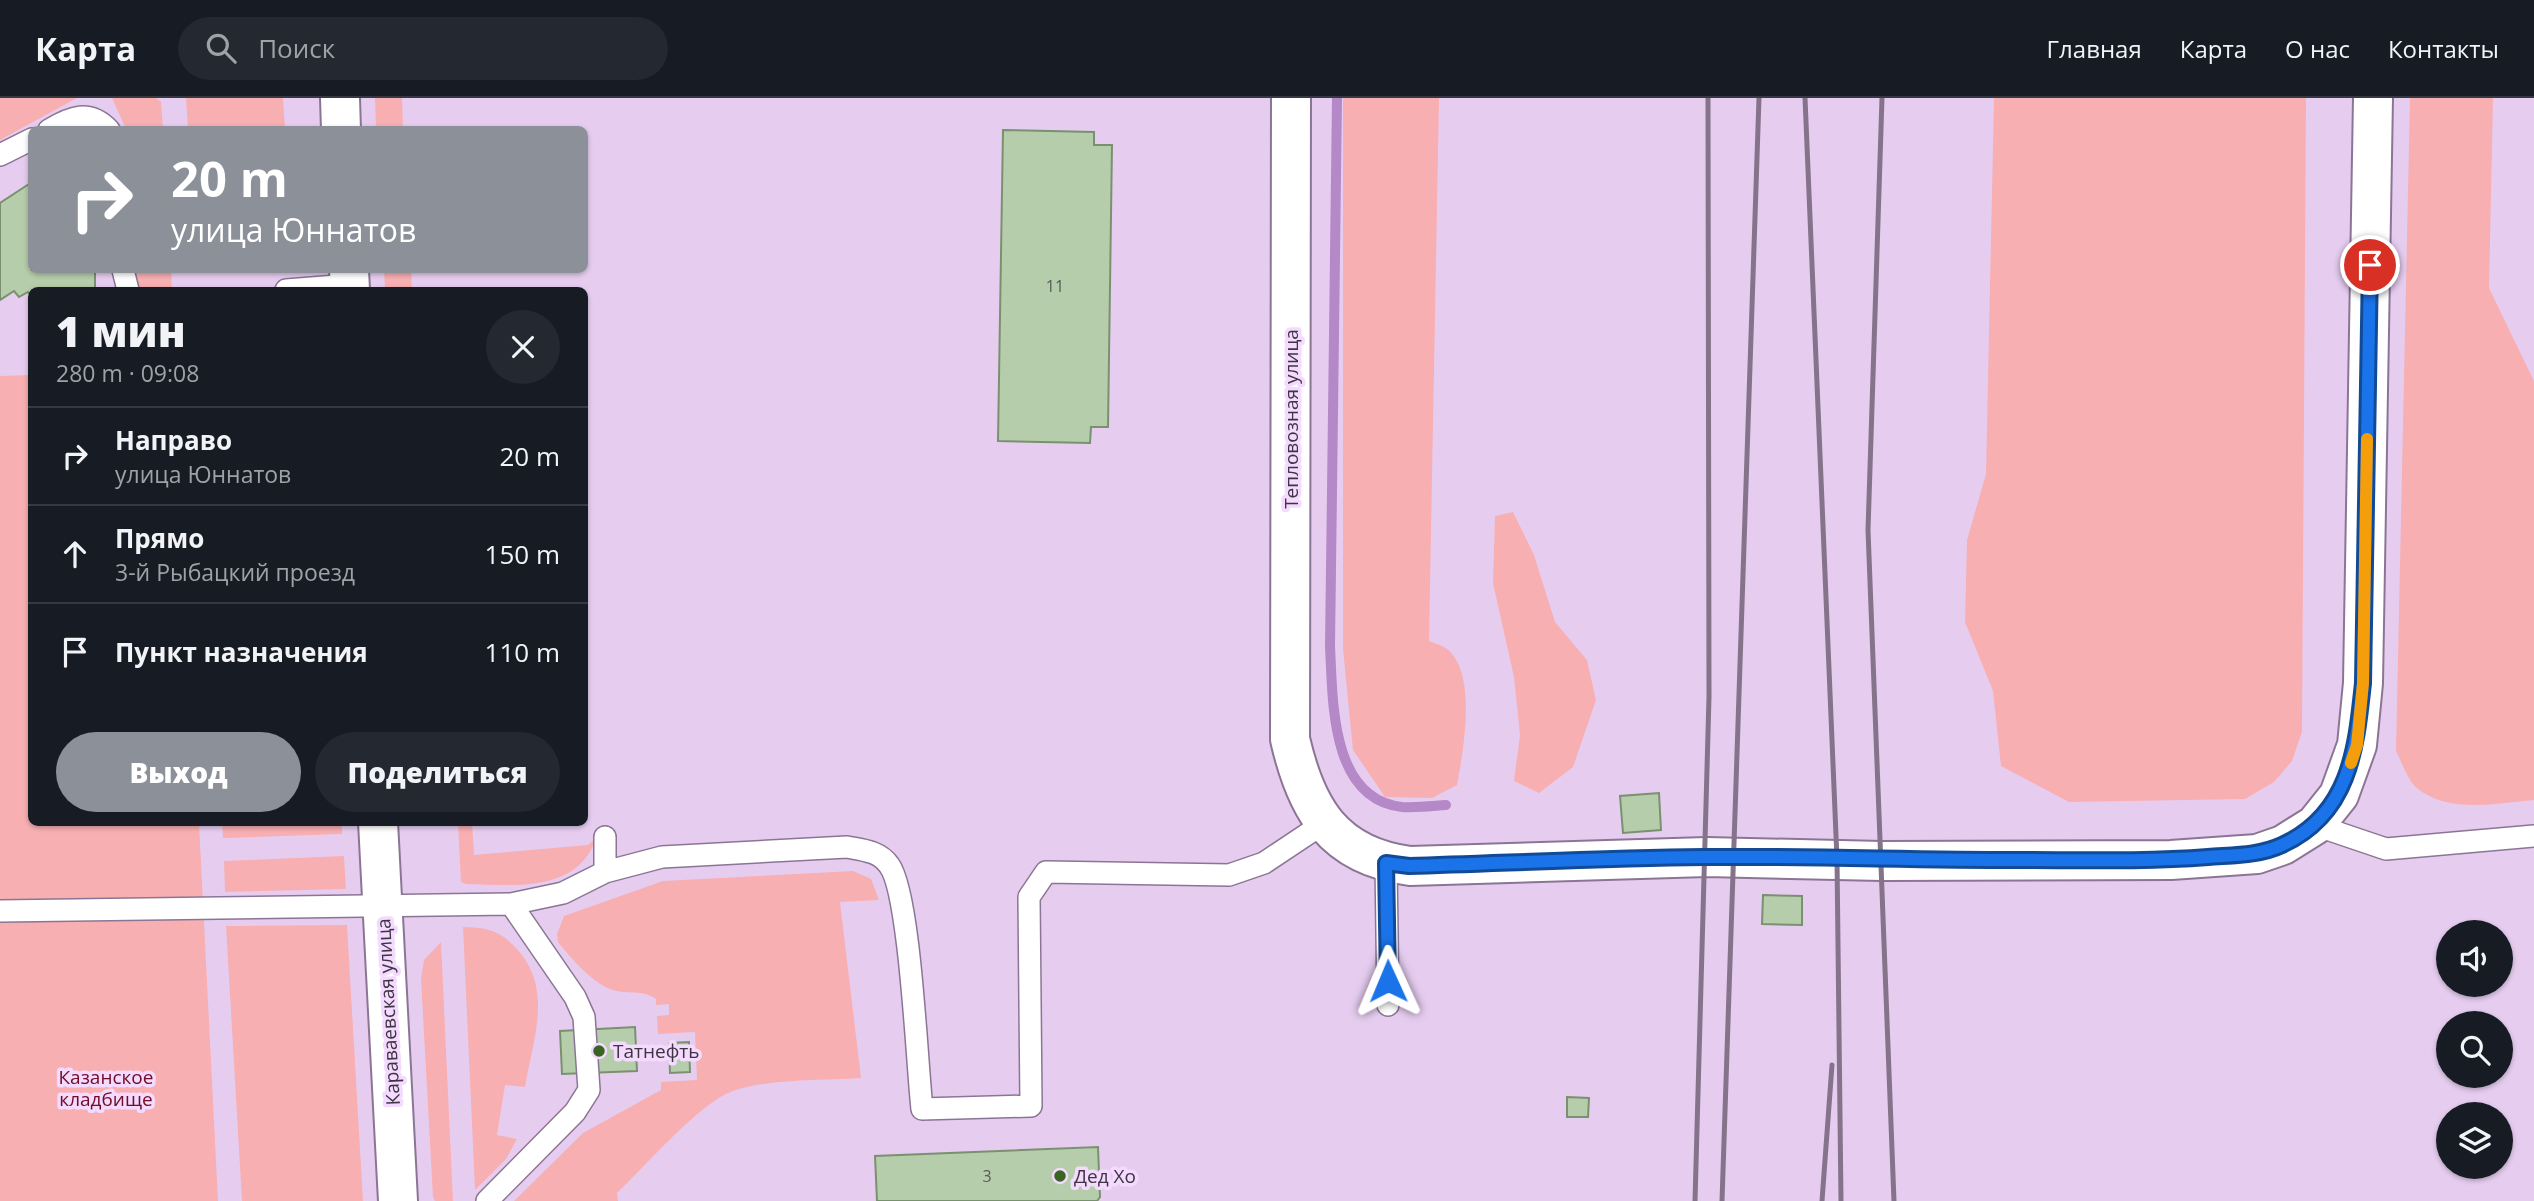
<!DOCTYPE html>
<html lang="ru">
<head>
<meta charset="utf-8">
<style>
	:root { --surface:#171b24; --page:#242831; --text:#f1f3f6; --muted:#9ea1a6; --line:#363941; --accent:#8c9099 }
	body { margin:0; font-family:"Open Sans",sans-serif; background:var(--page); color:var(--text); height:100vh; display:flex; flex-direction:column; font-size:26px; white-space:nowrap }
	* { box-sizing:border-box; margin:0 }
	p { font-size:23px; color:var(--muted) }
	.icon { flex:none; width:38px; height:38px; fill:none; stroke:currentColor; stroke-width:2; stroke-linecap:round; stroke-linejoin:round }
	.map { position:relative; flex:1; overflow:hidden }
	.details { position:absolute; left:28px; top:189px; width:560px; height:539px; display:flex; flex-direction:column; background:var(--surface); border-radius:10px; box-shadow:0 2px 5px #0004 }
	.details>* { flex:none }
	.top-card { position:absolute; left:28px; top:28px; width:560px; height:147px; border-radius:10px; box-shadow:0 2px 5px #0004; background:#8c9099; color:#fff; overflow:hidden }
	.buttons { position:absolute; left:2436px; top:822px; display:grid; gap:14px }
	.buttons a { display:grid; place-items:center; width:77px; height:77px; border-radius:50%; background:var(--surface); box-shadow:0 2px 5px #0004; font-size:35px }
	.pin { position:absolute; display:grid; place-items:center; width:60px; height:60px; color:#fff; margin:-30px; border:4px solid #fff; border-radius:50%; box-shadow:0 2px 7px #0007 }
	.me { position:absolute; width:77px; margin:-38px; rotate:359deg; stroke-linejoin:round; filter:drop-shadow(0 0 5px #0008) }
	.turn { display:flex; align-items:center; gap:24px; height:147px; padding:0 28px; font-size:32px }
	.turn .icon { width:91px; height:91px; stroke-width:2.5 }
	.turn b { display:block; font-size:49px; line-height:60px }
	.round { display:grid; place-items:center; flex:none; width:74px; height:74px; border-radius:37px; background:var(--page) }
	.summary { display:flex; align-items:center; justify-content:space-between; height:119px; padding:0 28px }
	h1 { font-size:42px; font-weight:800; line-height:52px }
	.primary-button { display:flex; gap:14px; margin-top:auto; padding:14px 28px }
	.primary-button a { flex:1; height:80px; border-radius:42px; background:var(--accent); color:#fff; font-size:28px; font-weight:800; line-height:80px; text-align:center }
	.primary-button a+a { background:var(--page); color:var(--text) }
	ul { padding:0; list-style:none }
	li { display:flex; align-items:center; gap:21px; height:98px; padding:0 28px; border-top:2px solid var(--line) }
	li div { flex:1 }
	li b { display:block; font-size:26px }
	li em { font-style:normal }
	header { display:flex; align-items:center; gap:42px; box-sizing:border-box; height:98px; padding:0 35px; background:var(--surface); border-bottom:2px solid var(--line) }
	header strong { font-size:33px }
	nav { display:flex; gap:38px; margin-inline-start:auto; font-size:24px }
	.search { width:490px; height:63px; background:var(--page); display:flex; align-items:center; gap:18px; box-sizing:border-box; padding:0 24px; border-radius:38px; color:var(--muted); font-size:26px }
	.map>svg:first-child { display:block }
	.green { fill:#f8afb2 }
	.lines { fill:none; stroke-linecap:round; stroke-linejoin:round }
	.stream { stroke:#b588c7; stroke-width:10 }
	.building { fill:#b5cdaa; stroke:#7a9170; stroke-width:2 }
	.service-casing { stroke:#8b7594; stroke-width:24 }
	.tertiary-casing { stroke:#8b7594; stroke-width:42 }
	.service { stroke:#fff; stroke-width:21 }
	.tertiary { stroke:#fff; stroke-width:38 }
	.rail { stroke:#84738a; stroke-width:5 }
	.route-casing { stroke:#114b97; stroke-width:18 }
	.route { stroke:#1a73e8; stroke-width:12 }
	.slow { stroke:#f59e0b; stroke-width:12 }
	.poi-dot { fill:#396421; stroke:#f3dafe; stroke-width:2.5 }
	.labels { text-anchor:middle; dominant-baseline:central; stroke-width:7; stroke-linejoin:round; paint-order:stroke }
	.number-label { font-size:16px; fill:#5c5a5c }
	.street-label { font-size:19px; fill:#3e3442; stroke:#f3dafe }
	.poi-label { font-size:19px; fill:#3e3442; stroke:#f3dafe; text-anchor:start }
	.park-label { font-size:19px; fill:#710c23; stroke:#f3dafe }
</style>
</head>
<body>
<header>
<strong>Карта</strong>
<div class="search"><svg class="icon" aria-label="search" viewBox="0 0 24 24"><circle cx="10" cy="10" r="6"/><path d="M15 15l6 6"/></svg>Поиск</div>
<nav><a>Главная</a><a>Карта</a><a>О нас</a><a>Контакты</a></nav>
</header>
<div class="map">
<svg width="2534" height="1103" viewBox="0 0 2534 1103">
	<rect width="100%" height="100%" fill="#e6cdf0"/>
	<path class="green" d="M 0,0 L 77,0 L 0,42 Z
		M 112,0 L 156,0 L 161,4 L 163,31 L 126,31 Z
		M 186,0 L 283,0 L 285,31 L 188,31 Z
		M 375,0 L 402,0 L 403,31 L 376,31 Z
		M 1343,0 L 1439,0 L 1429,543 C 1434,545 1440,547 1444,549 C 1479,570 1463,654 1457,687 L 1432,700 L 1385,699 L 1353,652 L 1343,551 Z
		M 1994,0 L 2306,0 L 2302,634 L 2292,663 L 2274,684 L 2245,701 L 2069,704 L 2001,668 L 1993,593 L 1965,524 L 1967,442 L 1986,376 Z
		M 2410,0 L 2493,0 L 2489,190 L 2534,283 L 2534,702 C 2497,705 2450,716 2418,691 C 2408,684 2402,664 2396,653 Z
		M 134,172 L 171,172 L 172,192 L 138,192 L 135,189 Z
		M 384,172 L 411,172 L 412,192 L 385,192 Z
		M 31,277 L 32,724 L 199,725 L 218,1103 L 0,1103 L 0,278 Z
		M 1513,414 L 1534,457 L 1555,524 L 1587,562 L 1596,602 L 1573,669 L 1539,695 L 1514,683 L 1520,637 L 1514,579 L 1493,485 L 1495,418 Z
		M 222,725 L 342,725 L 342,736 L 223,740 Z
		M 458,725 L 472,725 L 474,757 L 588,747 L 597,739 C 577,796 515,787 466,786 L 461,784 Z
		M 344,758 L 346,791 L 225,794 L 224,763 Z
		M 853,773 L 871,781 L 879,802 L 840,804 L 861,980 C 820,983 772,980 733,993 C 699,1005 645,1069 617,1095 L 618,1103 L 514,1103 L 583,1035 L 661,992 L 661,984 L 697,982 L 695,934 L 658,936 L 657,918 L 669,917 L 669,906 L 656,907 L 656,901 C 642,891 629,897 613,892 C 594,887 570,859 558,844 L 557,836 L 564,818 L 663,783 Z
		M 347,827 L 363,1103 L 242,1103 L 226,828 Z
		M 463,829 C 486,829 501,833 516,850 C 554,890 533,941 525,989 L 505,987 L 497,1037 L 517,1041 L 506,1061 L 475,1092 Z
		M 441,844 L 453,1103 L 435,1103 L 433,1099 L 421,881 L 424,862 Z"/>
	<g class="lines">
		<path class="stream" d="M 1337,0 L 1330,549 C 1333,602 1330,701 1402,709 C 1416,710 1432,708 1446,707"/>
	</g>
	<path class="building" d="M 1003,32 L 1094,34 L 1094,47 L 1112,47 L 1108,329 L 1091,329 L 1090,345 L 998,343 Z
		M 32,84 L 32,172 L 95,172 L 95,192 L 32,192 L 32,199 L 28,194 L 19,199 L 14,193 L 0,202 L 0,105 Z
		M 1659,695 L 1661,732 L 1623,735 L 1620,698 Z
		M 1763,797 L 1802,798 L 1802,827 L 1762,826 Z
		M 635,929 L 637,973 L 562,976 L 560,933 Z
		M 689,944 L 690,974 L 670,975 L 669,945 Z
		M 1567,999 L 1589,1000 L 1588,1019 L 1567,1019 Z
		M 1098,1049 L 1100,1099 L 1097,1103 L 877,1103 L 875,1058 Z"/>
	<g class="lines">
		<defs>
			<path id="service" d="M 49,32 C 71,19 89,11 109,32
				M 0,57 L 32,41
				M 123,172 L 128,192
				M 286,192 L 349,187
				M 2315,727 L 2386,751 L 2534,738
				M 1386,765 L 1388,907
				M 605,774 L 605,739
				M 0,813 L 511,806 L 563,795 L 605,774 L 662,759 L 847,749 C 863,752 879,753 889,767 C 910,794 917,967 922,1011 L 1031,1008 L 1029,799 L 1046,774 L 1229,777 L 1264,765 L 1324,725
				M 487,1103 L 575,1014 L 589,992 L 584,919 L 575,899 L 511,806"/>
			<path id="tertiary" d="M 340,0 L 341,32
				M 1291,0 L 1290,641 C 1306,711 1333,758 1410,768 L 1707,759 L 1882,763 L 2171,762 L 2257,756 L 2283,747 L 2315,727 L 2339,697 L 2357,647 L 2363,585 L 2373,0
				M 349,172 L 350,192
				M 378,724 L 398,1103"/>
		</defs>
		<use href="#service" class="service-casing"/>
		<use href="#tertiary" class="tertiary-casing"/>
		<use href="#service" class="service"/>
		<use href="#tertiary" class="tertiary"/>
		<path class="rail" d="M 1805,0 L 1837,761 L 1841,1103
			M 1882,0 L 1868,432 L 1894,1103
			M 1695,1103 L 1709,599 L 1708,0
			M 1722,1103 L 1759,0
			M 1822,1103 L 1832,967"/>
	</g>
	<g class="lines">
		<defs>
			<path id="route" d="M 1388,883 L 1386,765 L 1409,768 C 1508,765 1606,760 1704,759 C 1808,758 1912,762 2015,762 C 2079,762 2144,764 2208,759 C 2233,757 2258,758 2282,747 C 2350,716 2356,651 2363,585 L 2370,167"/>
		</defs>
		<use href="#route" class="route-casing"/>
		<use href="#route" class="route"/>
		<path class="slow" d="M 2351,665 L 2357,647 L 2363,585 L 2367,341"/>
	</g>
	<g class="poi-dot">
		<circle cx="599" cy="953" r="7"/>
		<circle cx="1060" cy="1078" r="7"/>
	</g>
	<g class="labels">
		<g class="number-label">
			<text x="1055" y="188">11</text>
			<text x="987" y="1078">3</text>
		</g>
		<g class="street-label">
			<text transform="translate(1291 321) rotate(-90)">Тепловозная улица</text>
			<text transform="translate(388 914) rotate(-93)">Караваевская улица</text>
		</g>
		<g class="poi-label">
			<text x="613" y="953">Татнефть</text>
			<text x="1074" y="1078">Дед Хо</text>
		</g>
		<g class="park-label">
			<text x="106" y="979">Казанское<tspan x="106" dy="22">кладбище</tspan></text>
		</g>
	</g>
</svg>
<div class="buttons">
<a><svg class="icon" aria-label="sound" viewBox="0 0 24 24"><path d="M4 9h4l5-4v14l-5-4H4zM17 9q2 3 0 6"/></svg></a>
<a><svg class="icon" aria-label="search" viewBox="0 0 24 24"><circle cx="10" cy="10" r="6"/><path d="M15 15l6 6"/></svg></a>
<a><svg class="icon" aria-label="layers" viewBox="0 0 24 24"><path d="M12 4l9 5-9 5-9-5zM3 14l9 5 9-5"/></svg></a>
</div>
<div class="pin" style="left:2370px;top:167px;background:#d93025"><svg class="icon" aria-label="arrive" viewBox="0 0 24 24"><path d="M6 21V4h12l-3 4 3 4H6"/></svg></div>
<svg class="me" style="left:1388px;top:883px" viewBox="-20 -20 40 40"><path d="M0-17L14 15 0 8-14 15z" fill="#1a73e8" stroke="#fff" stroke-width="4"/></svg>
<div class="top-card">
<div class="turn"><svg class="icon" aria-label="right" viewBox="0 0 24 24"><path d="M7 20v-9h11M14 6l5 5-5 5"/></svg><div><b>20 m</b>улица Юннатов</div></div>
</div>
<section class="details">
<div class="summary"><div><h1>1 мин</h1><p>280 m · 09:08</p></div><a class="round"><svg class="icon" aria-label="close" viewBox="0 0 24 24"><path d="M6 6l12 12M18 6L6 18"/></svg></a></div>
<ul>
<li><svg class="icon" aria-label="right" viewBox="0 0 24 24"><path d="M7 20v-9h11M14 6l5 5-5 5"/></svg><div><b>Направо</b><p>улица Юннатов</p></div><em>20 m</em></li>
<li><svg class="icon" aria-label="ahead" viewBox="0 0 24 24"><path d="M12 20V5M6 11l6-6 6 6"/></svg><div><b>Прямо</b><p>3-й Рыбацкий проезд</p></div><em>150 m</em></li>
<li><svg class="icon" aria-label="arrive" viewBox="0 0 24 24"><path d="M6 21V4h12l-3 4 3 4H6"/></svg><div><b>Пункт назначения</b></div><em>110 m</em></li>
</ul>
<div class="primary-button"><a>Выход</a><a>Поделиться</a></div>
</section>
</div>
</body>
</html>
